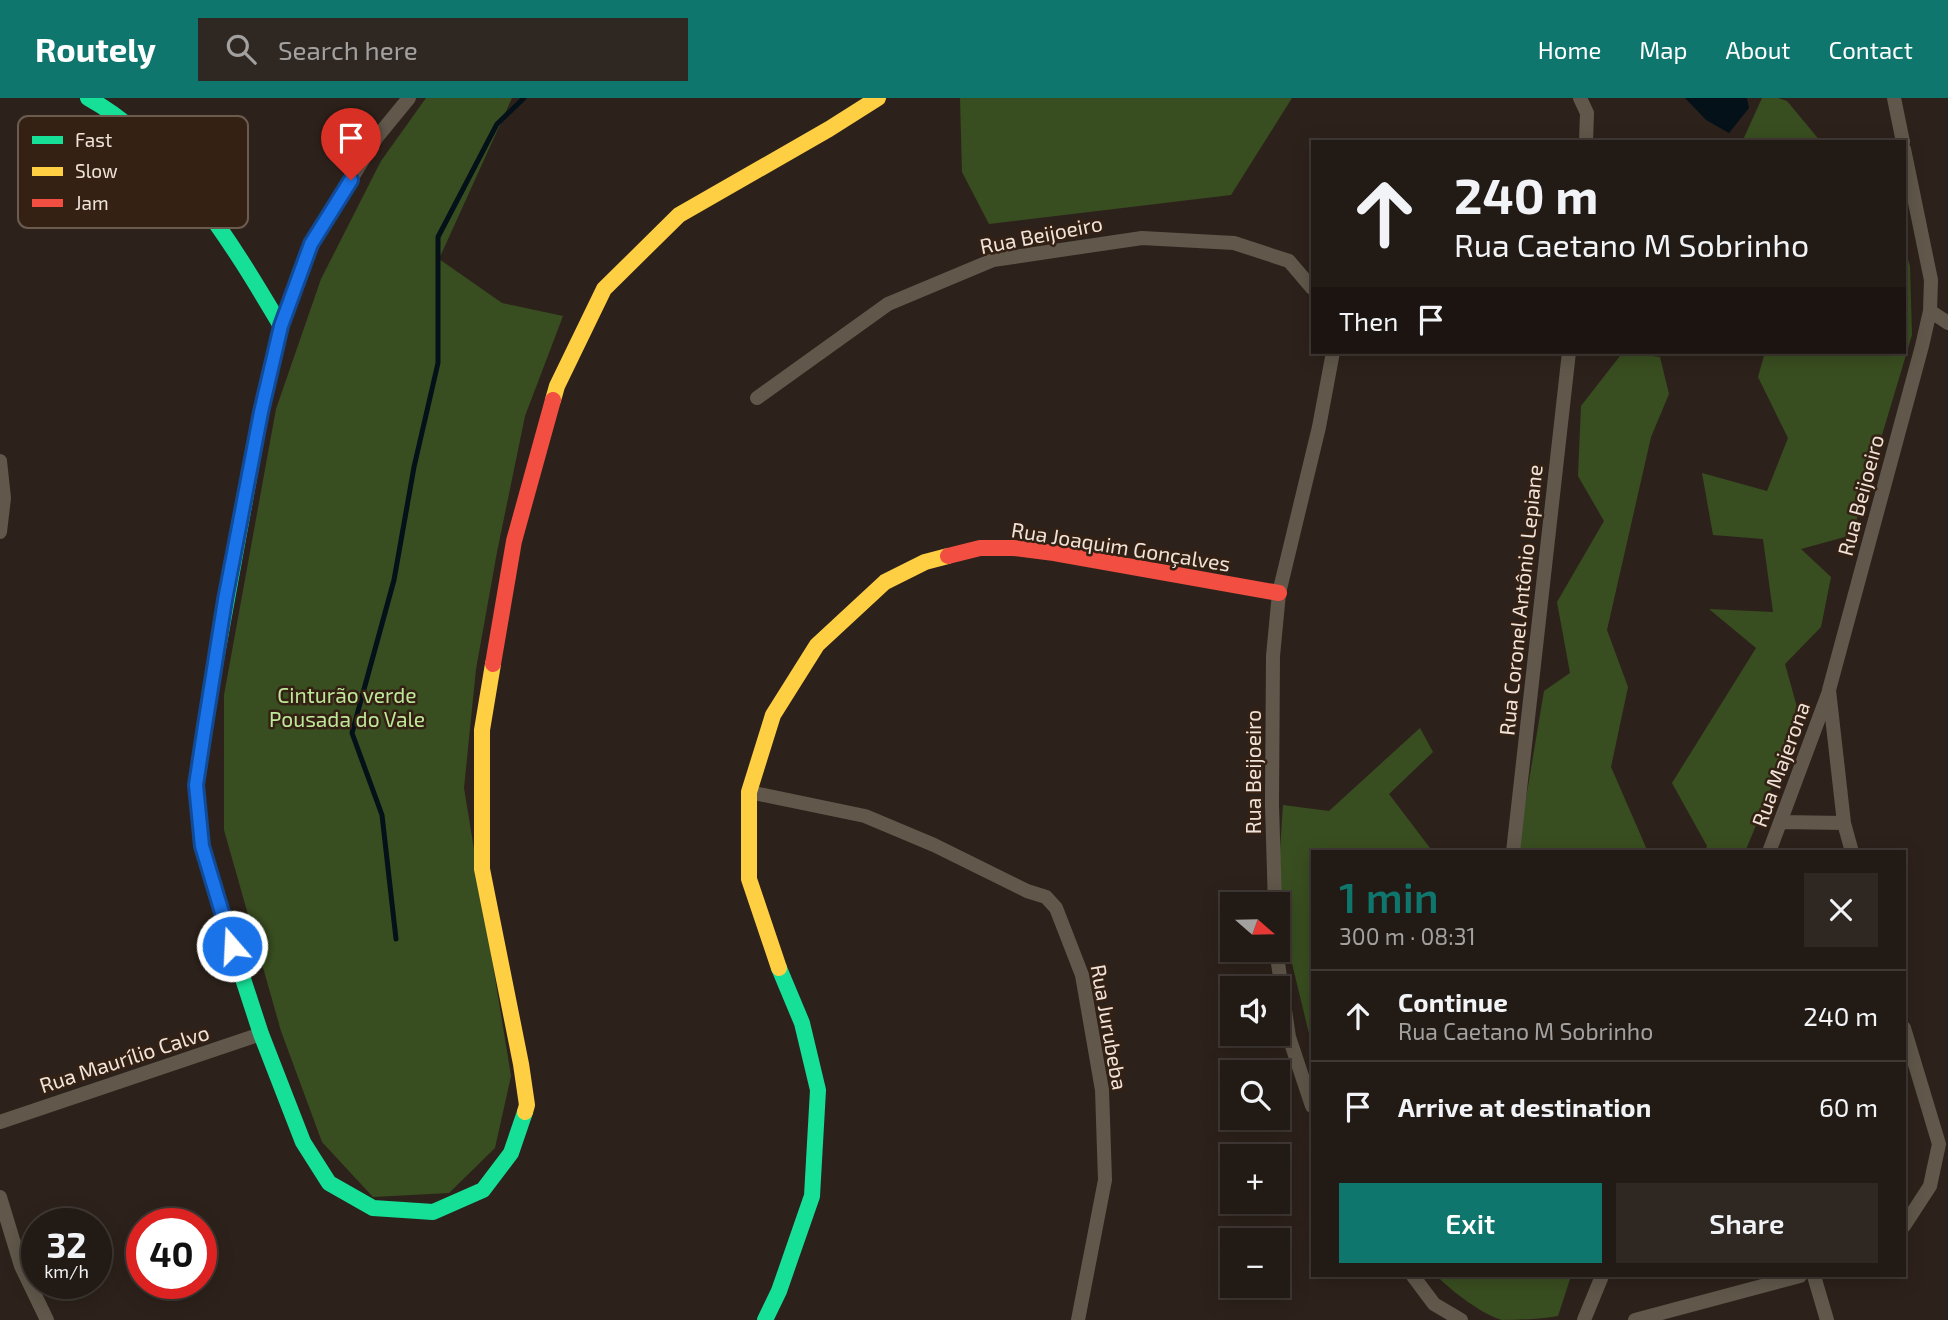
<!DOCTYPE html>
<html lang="en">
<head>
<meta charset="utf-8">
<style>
	:root { --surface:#221a14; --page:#2e2722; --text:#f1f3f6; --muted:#a2a1a0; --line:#3f3834; --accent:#0f766e }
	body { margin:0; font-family:"Exo 2",sans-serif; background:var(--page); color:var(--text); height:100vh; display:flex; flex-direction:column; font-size:26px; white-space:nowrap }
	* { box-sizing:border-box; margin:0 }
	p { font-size:23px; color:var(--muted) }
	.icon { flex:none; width:38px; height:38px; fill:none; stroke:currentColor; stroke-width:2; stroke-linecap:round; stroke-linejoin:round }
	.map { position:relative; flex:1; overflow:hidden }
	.sheet { position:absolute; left:1311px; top:752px; width:595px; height:427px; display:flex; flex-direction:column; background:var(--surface); border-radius:0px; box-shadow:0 4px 18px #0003,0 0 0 2px var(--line) }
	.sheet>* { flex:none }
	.guide { position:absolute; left:1311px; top:42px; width:595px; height:214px; border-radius:0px; box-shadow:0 4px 18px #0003,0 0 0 2px var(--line); background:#221a14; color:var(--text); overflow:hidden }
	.needle { width:46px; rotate:110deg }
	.fabs { position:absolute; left:1220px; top:794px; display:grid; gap:14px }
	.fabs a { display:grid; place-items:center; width:70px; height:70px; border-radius:0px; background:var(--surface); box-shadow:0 4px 18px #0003,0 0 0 2px var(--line); font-size:35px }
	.speed { position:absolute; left:21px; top:1110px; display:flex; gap:14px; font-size:35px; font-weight:700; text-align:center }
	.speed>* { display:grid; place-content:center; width:91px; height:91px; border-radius:50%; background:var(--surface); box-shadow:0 4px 18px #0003,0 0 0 2px var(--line); line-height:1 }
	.speed small { font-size:18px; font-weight:400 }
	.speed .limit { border:10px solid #d22; background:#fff; color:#111 }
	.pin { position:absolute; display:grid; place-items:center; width:60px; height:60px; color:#fff; margin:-72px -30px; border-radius:50% 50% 50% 0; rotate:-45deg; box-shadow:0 0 7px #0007 }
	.pin .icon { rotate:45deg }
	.me { position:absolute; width:77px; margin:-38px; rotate:341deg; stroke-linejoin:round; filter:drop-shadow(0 0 5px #0008) }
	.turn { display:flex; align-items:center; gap:24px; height:147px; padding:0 28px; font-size:32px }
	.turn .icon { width:91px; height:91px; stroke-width:2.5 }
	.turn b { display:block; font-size:49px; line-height:60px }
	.then { display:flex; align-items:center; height:66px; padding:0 28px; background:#0003; gap:14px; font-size:26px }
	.round { display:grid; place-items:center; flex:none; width:74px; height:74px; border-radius:0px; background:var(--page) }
	.headline { display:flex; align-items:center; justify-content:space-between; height:119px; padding:0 28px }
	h1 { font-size:42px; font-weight:600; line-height:52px; color:var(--accent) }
	.button { display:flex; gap:14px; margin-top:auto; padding:14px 28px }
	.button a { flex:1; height:80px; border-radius:0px; background:var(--accent); color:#fff; font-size:28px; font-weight:600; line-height:80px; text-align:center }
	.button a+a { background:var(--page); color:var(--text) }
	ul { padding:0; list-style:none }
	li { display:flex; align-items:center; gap:21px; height:91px; padding:0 28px; border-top:2px solid var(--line) }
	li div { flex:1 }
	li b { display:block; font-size:26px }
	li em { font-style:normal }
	header { display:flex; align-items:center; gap:42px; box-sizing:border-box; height:98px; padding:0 35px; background:var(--accent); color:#fff }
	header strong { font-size:33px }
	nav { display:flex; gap:38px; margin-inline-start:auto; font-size:24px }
	.search { width:490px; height:63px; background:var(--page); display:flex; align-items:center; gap:18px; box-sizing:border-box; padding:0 24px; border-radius:0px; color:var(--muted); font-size:26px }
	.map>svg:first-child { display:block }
	.forest { fill:#394e20 }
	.water { fill:#041119 }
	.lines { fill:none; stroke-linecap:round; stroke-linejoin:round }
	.stream { stroke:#041119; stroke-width:5 }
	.street { stroke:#61584b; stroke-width:14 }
	.fast { stroke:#16e098; stroke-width:16 }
	.slow { stroke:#ffcf43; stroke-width:16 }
	.jam { stroke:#f24e42; stroke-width:16 }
	.route-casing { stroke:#114b97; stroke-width:18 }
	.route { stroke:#1a73e8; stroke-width:12 }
	.labels { text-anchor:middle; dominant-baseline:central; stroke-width:5; stroke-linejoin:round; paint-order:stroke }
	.street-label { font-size:21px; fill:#f0e3da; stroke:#342114 }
	.park-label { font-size:21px; fill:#bde899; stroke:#342114 }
	.key { fill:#342114; stroke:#6c5b4f; stroke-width:2 }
	.key-label { font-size:19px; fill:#f0e3da }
</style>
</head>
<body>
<header>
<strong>Routely</strong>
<div class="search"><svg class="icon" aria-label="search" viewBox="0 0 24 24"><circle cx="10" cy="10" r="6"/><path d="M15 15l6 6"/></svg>Search here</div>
<nav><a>Home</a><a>Map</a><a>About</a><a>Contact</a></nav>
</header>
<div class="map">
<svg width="1948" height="1222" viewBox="0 0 1948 1222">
	<rect width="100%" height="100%" fill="#2d221b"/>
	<path class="forest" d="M 426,0 L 512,0 L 439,161 L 502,205 L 563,218 L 525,318 L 497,454 L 476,571 L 464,690 L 511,978 L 495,1050 L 449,1095 L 373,1099 L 322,1044 L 281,933 L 224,732 L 224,597 L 276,311 L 321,181 L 381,63 Z
		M 960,0 L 1292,0 L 1231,97 L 989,126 L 962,74 Z
		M 1762,0 L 1778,0 L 1787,3 L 1821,44 L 1742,44 Z
		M 1904,149 L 1910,168 L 1912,237 L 1852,437 L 1801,451 L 1831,479 L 1821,529 L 1785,566 L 1800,620 L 1745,754 L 1705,754 L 1707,748 L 1672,685 L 1756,550 L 1709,511 L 1773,514 L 1763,441 L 1713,437 L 1702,375 L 1767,393 L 1788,340 L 1758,279 L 1765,254 L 1904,254 Z
		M 1623,254 L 1660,259 L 1669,296 L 1651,339 L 1607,532 L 1628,589 L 1611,669 L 1648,754 L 1519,754 L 1519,742 L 1544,593 L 1570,575 L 1557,504 L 1604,423 L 1578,378 L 1581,308 Z
		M 1420,630 L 1433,654 L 1389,696 L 1433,754 L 1312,754 L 1312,948 L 1288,849 L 1278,782 L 1283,707 L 1329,713 Z
		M 1437,1178 L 1571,1178 L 1558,1218 C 1541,1221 1519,1222 1502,1222 C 1483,1217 1450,1192 1437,1178 Z"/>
	<path class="water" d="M 1685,0 L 1747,0 L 1749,10 L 1729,35 L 1706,22 Z"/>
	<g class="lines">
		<path class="stream" d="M 396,841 L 382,717 L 352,635 L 394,482 L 414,369 L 438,265 L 438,139 L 497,26 L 524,0"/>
		<path class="street" d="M 1580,0 L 1587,15 L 1586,44
			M 1894,0 L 1903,44
			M 1930,213 L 1948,225
			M 281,228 L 311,146 L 377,39 L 409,0
			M 757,300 L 888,206 L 993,162 L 1142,140 L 1234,145 L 1289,163 L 1312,190
			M 0,363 L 4,400 L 0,434
			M 749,694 L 865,718 L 934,747 L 1027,793 L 1046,799 L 1056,810 L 1082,877 L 1102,992 L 1105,1082 L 1078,1222
			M 1781,724 L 1844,725
			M 1513,754 L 1569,254
			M 1769,754 L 1828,596
			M 1852,754 L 1844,725 L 1829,592 L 1922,248 L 1930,213 L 1931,182 L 1904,51
			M 1275,807 L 1272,707 L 1273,558 L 1279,495 L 1319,329 L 1333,254
			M 1276,852 L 1289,939 L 1312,1008
			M 1904,930 L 1939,1046 L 1930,1088 L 1904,1128
			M 0,1024 L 261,936
			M 0,1099 L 21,1168 L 47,1222
			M 1413,1178 L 1434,1206 L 1461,1222
			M 1814,1178 L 1827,1222
			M 1584,1222 L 1602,1178
			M 1635,1222 L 1800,1178"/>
		<path class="fast" d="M 88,0 C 173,47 233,147 281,228 L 261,314 L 215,567
			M 230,841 L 261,936 L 303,1044 L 329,1085 L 373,1110 L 433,1114 L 483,1092 L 511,1055 L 525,1014
			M 765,1222 L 779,1193 L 812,1098 L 818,992 L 802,925 L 779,870"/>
		<path class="slow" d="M 553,302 L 557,288 L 604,191 L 679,117 L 829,31 L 878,0
			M 493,566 L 482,632 L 482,771 L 521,966 L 527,1007 L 525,1014
			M 779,870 L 749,781 L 749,694 L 773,617 L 817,547 L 885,484 L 925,464 L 948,458"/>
		<path class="jam" d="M 948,458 L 980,450 L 1014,450 L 1054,455 L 1279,495
			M 493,566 L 514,443 L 553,302
			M 215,567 L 196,686 L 202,748 L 230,841"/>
	</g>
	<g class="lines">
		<defs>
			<path id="route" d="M 232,848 L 202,748 L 196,687 L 204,634 L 225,502 L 261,314 L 281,228 L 311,146 L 351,82"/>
		</defs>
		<use href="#route" class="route-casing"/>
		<use href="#route" class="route"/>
	</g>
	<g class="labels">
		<g class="street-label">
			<text transform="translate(1041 136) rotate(-11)">Rua Beijoeiro</text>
			<text transform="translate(1860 397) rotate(-75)">Rua Beijoeiro</text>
			<text transform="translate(1121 448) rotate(9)">Rua Joaquim Gonçalves</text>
			<text transform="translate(1520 502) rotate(-84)">Rua Coronel Antônio Lepiane</text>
			<text transform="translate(1780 666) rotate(-70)">Rua Majerona</text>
			<text transform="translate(1252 674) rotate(-90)">Rua Beijoeiro</text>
			<text transform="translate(1110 929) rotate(80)">Rua Jurubeba</text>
			<text transform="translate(124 960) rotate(-18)">Rua Maurílio Calvo</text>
		</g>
		<g class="park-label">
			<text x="347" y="596">Cinturão verde<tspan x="347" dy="24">Pousada do Vale</tspan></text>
		</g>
	</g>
	<rect x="18" y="18" width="230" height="112" rx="10" class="key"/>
	<rect x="32" y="38" width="31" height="8" fill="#16e098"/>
	<rect x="32" y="69" width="31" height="9" fill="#ffcf43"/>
	<rect x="32" y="101" width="31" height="8" fill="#f24e42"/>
	<g class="key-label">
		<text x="75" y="49">Fast</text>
		<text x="75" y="80">Slow</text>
		<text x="75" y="112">Jam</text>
	</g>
</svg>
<div class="fabs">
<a><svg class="needle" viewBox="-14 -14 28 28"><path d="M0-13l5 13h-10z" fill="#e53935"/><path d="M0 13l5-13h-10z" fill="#a2a1a0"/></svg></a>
<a><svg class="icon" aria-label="sound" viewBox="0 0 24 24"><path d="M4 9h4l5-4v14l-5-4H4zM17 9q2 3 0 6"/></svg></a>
<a><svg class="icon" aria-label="search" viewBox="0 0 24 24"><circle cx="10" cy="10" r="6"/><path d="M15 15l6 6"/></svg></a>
<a>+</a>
<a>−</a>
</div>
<div class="speed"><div>32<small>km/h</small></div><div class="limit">40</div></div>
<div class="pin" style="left:351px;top:82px;background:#d93025"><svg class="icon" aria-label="arrive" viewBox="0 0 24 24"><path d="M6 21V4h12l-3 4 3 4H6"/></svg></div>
<svg class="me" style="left:232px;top:848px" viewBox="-20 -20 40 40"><circle r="17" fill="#1a73e8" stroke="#fff" stroke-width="3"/><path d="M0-11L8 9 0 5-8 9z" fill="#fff"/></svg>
<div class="guide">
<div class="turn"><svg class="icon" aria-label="ahead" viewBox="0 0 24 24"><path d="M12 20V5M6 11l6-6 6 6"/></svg><div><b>240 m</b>Rua Caetano M Sobrinho</div></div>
<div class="then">Then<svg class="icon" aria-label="arrive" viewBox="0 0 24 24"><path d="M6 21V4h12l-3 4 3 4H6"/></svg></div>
</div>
<section class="sheet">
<div class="headline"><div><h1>1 min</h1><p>300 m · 08:31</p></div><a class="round"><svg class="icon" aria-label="close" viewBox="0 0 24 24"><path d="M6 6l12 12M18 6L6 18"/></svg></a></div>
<ul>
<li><svg class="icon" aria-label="ahead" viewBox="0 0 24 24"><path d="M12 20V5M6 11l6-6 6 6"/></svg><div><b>Continue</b><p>Rua Caetano M Sobrinho</p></div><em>240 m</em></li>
<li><svg class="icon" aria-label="arrive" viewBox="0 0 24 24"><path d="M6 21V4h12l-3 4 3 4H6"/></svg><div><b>Arrive at destination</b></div><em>60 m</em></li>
</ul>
<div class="button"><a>Exit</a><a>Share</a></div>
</section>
</div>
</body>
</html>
